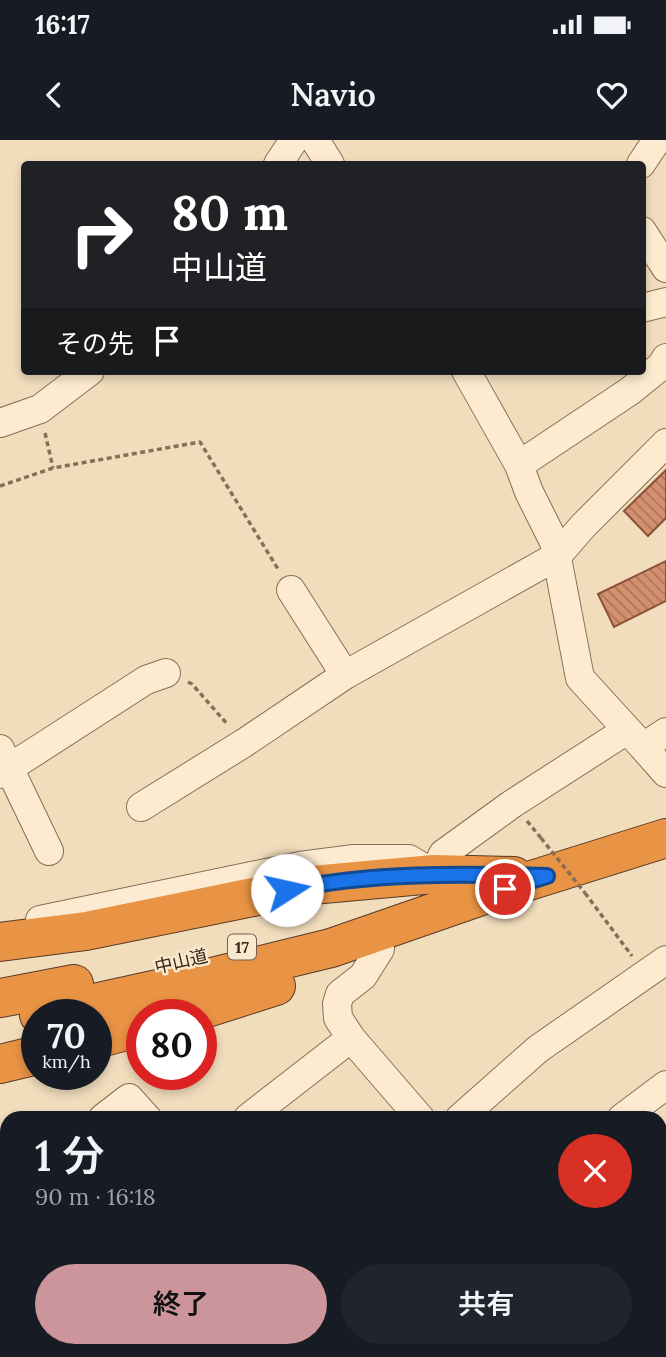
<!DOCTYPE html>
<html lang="ja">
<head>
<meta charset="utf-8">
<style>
	:root { --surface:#171b24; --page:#20242c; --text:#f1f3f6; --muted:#9ea1a6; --accent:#cc949b }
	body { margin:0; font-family:Lora,"Noto Sans JP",serif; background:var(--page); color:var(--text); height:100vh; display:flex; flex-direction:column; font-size:26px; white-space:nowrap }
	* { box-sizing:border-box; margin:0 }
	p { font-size:23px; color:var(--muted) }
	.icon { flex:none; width:38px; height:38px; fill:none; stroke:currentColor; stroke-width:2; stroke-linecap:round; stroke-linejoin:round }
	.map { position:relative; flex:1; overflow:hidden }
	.sheet { position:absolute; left:0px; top:971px; width:667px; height:247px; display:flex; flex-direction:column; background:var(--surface); border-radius:21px 21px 0 0; box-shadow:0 4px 10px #0003 }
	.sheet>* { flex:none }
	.guide { position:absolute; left:21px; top:21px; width:625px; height:214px; border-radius:7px; box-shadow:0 4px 10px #0003; background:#202124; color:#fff; overflow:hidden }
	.speed { position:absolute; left:21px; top:859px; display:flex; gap:14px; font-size:35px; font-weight:700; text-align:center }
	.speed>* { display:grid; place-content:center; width:91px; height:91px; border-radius:50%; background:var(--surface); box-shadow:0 4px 10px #0003; line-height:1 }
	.speed small { font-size:18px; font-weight:400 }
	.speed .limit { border:10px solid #d22; background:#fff; color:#111 }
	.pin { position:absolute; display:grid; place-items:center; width:60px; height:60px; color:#fff; margin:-30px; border:4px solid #fff; border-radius:50%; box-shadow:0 2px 7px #0007 }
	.me { position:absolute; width:77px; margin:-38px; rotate:80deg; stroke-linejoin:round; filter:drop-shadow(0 0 5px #0008) }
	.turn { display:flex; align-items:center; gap:24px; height:147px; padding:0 35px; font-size:32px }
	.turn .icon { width:91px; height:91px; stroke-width:2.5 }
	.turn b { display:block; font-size:49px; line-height:60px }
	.then { display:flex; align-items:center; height:66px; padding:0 35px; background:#0003; gap:14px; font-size:26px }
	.round { display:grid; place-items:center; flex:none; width:74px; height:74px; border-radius:37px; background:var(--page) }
	.head { display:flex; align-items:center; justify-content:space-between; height:119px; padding:0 35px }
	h1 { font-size:42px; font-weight:600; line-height:52px }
	.button { display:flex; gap:14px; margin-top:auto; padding:14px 35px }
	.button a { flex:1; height:80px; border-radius:42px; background:var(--accent); color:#111; font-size:28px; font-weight:600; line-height:80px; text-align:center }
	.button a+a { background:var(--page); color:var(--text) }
	.status { display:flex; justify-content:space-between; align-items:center; height:49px; padding:0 35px; background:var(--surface); direction:ltr }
	.status svg { height:19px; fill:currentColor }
	header { display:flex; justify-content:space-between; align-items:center; height:91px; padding:0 35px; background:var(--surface); font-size:32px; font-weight:600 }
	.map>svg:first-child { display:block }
	.building { fill:url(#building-back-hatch); stroke:#8b5238; stroke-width:2 }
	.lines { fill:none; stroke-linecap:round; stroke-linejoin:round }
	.minor-casing { stroke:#8a6d54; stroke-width:30 }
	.highway-casing { stroke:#573b29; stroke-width:40 }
	.path { stroke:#8a6d54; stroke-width:3.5; stroke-dasharray:5 3.5; stroke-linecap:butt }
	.minor { stroke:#fcebd0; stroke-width:28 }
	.highway { stroke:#e99344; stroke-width:38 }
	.path-bridge { stroke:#8a6d54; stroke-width:3.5; stroke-dasharray:5 3.5; stroke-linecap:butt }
	.route-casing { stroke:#114b97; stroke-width:18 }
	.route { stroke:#1a73e8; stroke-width:12 }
	.labels { text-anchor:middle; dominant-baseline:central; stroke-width:5; stroke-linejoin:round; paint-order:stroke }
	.shield { fill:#f8e8cc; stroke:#72604f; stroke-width:2 }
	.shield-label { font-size:16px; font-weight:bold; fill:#38261a }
	.street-label { font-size:18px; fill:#38261a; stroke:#f8e8cc }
</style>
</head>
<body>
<div class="status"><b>16:17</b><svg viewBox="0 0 49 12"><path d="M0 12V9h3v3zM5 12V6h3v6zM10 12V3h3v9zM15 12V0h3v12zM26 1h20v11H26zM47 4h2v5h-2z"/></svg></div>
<header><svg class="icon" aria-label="back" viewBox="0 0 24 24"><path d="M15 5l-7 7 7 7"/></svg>Navio<svg class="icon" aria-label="heart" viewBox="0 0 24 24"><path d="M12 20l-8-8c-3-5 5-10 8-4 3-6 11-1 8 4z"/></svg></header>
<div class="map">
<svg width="666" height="1217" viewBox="0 0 666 1217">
	<defs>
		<pattern id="building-back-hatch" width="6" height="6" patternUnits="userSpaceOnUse" patternTransform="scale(1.75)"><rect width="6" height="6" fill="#d3906f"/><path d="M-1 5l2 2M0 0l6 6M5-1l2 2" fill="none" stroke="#ac755a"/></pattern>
	</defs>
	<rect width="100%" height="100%" fill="#f1ddbc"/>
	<path class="building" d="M 666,330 L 666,378 L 648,396 L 624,371 Z
		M 666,421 L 666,461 L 614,487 L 598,454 Z
		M 400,1211 L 469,1211 L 474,1217 L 405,1217 Z
		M 553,1211 L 622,1211 L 612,1217 L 550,1217 L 555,1214 Z"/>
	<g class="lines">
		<defs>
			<path id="minor" d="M 315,0 L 330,24
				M 278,24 L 294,0
				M 641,24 L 657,0
				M 642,91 L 666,128
				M 642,168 L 666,162
				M 466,231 L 519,325 L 529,352 L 554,402 L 580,538 L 643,607
				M 0,283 L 40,269 L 90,231
				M 519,325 L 630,251 L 661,226 L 666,218
				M 291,450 L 345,535
				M 666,592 L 643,607 L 666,633
				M 0,609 L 49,711
				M 0,634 L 146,540 L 166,533
				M 141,667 L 244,603 L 345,535 L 557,416 L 583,386 L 666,303
				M 40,780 L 300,726 L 354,719 L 409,719 L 434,734 L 443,714 L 512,664 L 627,590
				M 380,809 L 363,836 L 340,854 L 337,864 L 338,878 L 351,898 L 420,978
				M 103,978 L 129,958 L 147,978
				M 248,978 L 351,898
				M 460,978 L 538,909 L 666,820
				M 622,978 L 666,945
				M 660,1028 L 666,1019
				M 0,1058 L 7,1053
				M 0,1181 L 7,1188
				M 33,1211 L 40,1217
				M 166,1217 L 174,1211
				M 371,1217 L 379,1211
				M 527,1217 L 530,1211"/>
			<path id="highway" d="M 0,802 L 86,791 L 312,745 L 434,734 L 514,736
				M 0,858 L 74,844
				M 39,875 L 212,837 L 331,808 L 484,755 L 666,698
				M 185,875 L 276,846
				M 96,899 L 142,887
				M 0,924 L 37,915"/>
		</defs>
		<use href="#minor" class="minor-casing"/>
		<use href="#highway" class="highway-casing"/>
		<path class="path" d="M 45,293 L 53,328
			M 0,346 L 53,328 L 200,302 L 278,429
			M 188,542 L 192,544 L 228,585
			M 527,681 L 541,698
			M 585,753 L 632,816"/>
		<use href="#minor" class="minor"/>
		<use href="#highway" class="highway"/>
		<path class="path-bridge" d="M 541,698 L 585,753"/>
	</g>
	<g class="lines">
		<defs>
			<path id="route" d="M 287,750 C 373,732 460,734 547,736 L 505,749"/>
		</defs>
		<use href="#route" class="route-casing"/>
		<use href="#route" class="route"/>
	</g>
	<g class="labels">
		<rect class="shield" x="228" y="794.5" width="28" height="25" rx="5"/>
		<g class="shield-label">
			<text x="242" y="807">17</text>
		</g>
		<g class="street-label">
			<text transform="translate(181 821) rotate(-13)">中山道</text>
		</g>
	</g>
</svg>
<div class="speed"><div>70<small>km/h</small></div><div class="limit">80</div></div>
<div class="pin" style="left:505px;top:749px;background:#d93025"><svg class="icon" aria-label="arrive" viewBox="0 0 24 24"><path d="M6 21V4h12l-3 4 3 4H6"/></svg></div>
<svg class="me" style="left:287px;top:750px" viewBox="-20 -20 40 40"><circle r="19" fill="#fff"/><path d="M0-13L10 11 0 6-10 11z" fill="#1a73e8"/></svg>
<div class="guide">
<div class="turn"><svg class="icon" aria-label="right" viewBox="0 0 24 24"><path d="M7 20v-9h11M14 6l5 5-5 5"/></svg><div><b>80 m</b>中山道</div></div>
<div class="then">その先<svg class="icon" aria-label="arrive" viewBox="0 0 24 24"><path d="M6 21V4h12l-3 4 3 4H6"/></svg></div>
</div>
<section class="sheet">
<div class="head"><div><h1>1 分</h1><p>90 m · 16:18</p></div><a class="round" style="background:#d93025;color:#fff"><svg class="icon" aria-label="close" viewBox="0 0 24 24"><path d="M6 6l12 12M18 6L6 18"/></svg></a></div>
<div class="button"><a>終了</a><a>共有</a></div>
</section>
</div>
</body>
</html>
